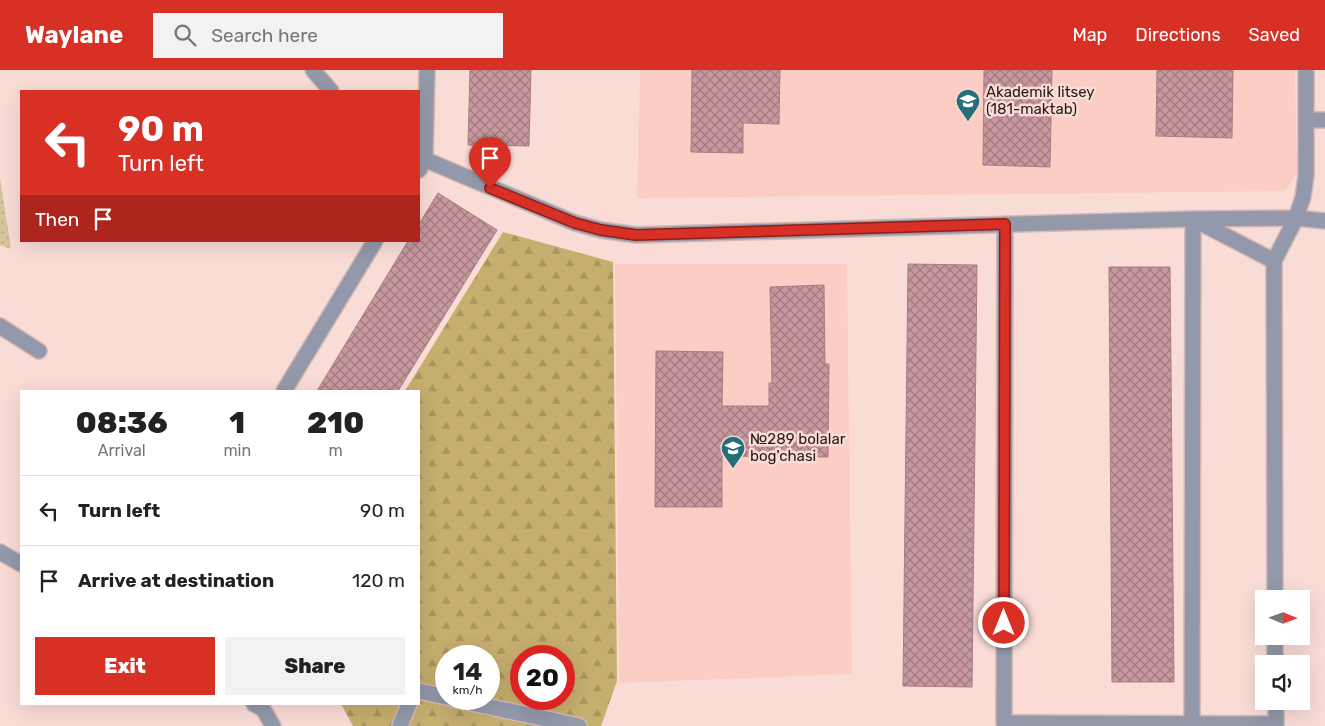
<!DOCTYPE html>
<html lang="en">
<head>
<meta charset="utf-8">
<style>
	:root { --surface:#fff; --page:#f2f2f2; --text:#222; --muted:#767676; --line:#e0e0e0; --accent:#d93025 }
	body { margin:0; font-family:Rubik,sans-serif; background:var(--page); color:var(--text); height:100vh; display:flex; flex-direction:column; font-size:19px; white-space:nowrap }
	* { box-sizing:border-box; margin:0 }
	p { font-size:16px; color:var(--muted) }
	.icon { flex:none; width:28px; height:28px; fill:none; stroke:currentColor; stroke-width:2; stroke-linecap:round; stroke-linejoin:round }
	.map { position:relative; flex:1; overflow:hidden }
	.side { position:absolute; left:20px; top:320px; width:400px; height:315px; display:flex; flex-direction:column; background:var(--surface); border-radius:0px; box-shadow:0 5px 20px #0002 }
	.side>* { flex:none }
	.guide { position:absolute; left:20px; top:20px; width:400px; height:152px; border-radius:0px; box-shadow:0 5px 20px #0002; background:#d93025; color:#fff; overflow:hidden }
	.needle { width:32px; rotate:91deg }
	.fabs { position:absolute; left:1255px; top:520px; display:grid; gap:10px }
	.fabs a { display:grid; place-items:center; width:55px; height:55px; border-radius:0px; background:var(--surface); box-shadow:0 5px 20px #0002; font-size:25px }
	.speed { position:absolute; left:435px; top:575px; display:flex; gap:10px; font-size:25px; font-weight:700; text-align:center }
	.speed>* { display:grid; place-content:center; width:65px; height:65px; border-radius:50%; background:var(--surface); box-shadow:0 5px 20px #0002; line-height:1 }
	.speed small { font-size:12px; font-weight:400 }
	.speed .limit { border:8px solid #d22; background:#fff; color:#111 }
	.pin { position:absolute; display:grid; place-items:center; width:42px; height:42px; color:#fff; margin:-51px -21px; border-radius:50% 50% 50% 0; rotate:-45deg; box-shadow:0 0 5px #0007 }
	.pin .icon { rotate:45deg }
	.me { position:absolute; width:55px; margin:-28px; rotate:0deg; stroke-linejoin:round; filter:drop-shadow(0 0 4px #0008) }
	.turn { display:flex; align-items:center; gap:18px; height:105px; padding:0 15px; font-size:22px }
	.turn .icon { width:65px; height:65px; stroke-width:2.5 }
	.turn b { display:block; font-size:35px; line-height:42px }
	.then { display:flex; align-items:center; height:48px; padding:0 15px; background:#0003; gap:10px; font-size:19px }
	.eta { display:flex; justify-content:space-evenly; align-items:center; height:85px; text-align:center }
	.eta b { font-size:30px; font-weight:800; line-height:35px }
	.action { display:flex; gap:10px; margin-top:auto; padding:10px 15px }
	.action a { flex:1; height:58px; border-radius:0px; background:var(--accent); color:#fff; font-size:20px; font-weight:800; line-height:58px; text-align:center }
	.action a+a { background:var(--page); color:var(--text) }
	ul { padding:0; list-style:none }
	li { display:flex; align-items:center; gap:15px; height:70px; padding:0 15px; border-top:1px solid var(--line) }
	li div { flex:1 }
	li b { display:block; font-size:19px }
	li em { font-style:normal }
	header { display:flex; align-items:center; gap:30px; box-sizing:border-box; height:70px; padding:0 25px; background:var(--accent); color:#fff }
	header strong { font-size:24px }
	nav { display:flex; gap:28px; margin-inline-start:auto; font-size:18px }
	.search { width:350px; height:45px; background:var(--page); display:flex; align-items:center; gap:12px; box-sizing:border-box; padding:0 18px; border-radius:0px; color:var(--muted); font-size:19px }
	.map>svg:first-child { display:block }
	.built { fill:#fccdc5 }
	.forest { fill:url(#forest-firs); fill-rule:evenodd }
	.park { fill:url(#park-dots) }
	.building { fill:url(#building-cross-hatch); stroke:#a97c82 }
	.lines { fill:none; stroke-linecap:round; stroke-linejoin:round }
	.minor-casing { stroke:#d4b9b4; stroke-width:18 }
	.minor { stroke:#9399aa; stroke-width:15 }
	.route-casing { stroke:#8d1f18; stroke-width:12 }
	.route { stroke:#d93025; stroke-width:9 }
	.labels { text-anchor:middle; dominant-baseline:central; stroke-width:5; stroke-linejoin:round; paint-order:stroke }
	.poi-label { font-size:15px; fill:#291815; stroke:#fadcd7; text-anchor:start }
</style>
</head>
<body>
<header>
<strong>Waylane</strong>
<div class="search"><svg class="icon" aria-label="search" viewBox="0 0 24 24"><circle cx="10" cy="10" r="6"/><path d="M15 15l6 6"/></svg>Search here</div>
<nav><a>Map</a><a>Directions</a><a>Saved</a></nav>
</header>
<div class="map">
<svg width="1325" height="656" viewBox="0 0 1325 656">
	<defs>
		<pattern id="forest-firs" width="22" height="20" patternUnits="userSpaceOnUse" patternTransform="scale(1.25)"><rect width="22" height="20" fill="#c6ae6f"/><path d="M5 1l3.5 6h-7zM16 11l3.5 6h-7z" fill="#aa955f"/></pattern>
		<pattern id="park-dots" width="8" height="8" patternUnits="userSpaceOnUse" patternTransform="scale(1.25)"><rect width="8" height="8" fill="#d5c59d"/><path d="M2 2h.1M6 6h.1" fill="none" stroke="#b7a886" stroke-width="1.8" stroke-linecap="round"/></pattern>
		<pattern id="building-cross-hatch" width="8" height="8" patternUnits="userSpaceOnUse" patternTransform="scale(1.25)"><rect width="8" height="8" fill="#c8989f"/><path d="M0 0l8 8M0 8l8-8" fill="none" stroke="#a27b80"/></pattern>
	</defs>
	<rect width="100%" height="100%" fill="#fadcd7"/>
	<path class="built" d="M 640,0 L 1295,0 L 1297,103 L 1285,121 L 637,128 Z
		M 615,194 L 847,194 L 852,604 L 619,613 Z"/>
	<path class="forest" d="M 503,162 L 613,192 L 617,611 L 601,656 L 353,656 L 341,634 L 419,634 L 419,321 L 405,321 ZM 446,586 L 489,586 L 489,629 L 446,629 ZM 521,586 L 564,586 L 564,629 L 521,629 Z"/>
	<path class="park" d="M 0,108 L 11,179 L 0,175 Z"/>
	<path class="building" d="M 470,0 L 531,0 L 529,76 L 468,75 Z
		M 692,0 L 780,0 L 779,54 L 743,53 L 743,83 L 691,82 Z
		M 984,0 L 1052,0 L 1050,97 L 983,95 Z
		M 1157,0 L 1233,0 L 1232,68 L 1156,66 Z
		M 438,123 L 497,160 L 398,321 L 317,321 L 408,171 L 419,171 L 419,154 Z
		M 908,194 L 977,195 L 972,617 L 903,616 Z
		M 1109,197 L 1170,197 L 1174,612 L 1112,612 Z
		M 824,215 L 825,294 L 829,294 L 828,387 L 722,386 L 722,437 L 655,437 L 656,281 L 723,282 L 722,336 L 769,336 L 769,313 L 772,313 L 770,217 Z"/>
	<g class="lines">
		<defs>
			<path id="minor" d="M 313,0 L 331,21
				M 1306,50 L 1325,50
				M 419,87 L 575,153 L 601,160 L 636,165 L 1193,149 L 1274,191
				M 419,100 L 425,90 L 427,0
				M 1005,154 L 1004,653 L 1276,654
				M 0,256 L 39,281
				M 284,321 L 375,171
				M 0,482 L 21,494
				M 1275,529 L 1274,191 L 1296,148 L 1303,127 L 1306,106 L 1306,0
				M 1275,566 L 1275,594
				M 419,621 L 446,627
				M 453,629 L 579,656
				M 1276,631 L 1276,656
				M 254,634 L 263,639 L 273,656
				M 1192,654 L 1193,149 L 1296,148 L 1325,151
				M 400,656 L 409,634"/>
		</defs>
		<use href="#minor" class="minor-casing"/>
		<use href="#minor" class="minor"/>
	</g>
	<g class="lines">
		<defs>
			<path id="route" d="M 490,118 L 575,153 L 601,160 L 636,165 L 1005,154 L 1004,553"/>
		</defs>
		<use href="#route" class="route-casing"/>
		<use href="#route" class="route"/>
	</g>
	<defs>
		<symbol id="university-pin" viewBox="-11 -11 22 30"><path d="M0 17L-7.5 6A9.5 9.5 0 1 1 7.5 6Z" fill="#266e79" stroke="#fadcd7"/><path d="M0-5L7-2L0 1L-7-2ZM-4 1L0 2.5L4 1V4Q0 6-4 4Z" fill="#fff"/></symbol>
		<symbol id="school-pin" viewBox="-11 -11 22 30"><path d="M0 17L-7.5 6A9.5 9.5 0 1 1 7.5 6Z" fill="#266e79" stroke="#fadcd7"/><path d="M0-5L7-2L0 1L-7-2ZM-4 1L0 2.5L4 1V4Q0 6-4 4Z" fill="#fff"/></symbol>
	</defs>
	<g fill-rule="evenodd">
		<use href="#university-pin" x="954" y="17" width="28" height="38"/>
		<use href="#school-pin" x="719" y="364" width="28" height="38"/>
	</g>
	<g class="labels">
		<g class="poi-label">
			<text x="986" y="22">Akademik litsey<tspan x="986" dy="17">(181-maktab)</tspan></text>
			<text x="750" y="369">№289 bolalar<tspan x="750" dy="17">bog'chasi</tspan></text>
		</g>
	</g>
</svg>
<div class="fabs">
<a><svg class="needle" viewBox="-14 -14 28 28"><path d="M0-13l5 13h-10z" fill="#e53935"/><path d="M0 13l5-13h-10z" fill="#767676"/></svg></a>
<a><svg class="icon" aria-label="sound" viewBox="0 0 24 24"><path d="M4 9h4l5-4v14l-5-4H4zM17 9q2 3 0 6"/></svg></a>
</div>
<div class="speed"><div>14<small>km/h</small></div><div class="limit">20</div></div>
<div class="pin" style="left:490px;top:118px;background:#d93025"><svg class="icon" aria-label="arrive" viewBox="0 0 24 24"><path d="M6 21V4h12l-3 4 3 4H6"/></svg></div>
<svg class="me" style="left:1004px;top:553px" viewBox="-20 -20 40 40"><circle r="17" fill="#d93025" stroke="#fff" stroke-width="3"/><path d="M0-11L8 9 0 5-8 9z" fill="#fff"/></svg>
<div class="guide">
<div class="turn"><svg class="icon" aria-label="left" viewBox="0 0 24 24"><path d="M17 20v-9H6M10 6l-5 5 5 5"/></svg><div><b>90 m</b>Turn left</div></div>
<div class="then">Then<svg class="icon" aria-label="arrive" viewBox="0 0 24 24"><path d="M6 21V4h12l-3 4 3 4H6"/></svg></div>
</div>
<section class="side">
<div class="eta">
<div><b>08:36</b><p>Arrival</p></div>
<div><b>1</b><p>min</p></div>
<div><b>210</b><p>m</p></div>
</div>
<ul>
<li><svg class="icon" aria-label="left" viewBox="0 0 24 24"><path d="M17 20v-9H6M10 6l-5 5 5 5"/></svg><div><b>Turn left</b></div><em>90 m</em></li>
<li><svg class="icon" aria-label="arrive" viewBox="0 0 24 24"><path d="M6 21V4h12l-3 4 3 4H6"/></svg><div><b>Arrive at destination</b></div><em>120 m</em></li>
</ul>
<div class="action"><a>Exit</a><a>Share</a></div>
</section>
</div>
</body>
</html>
